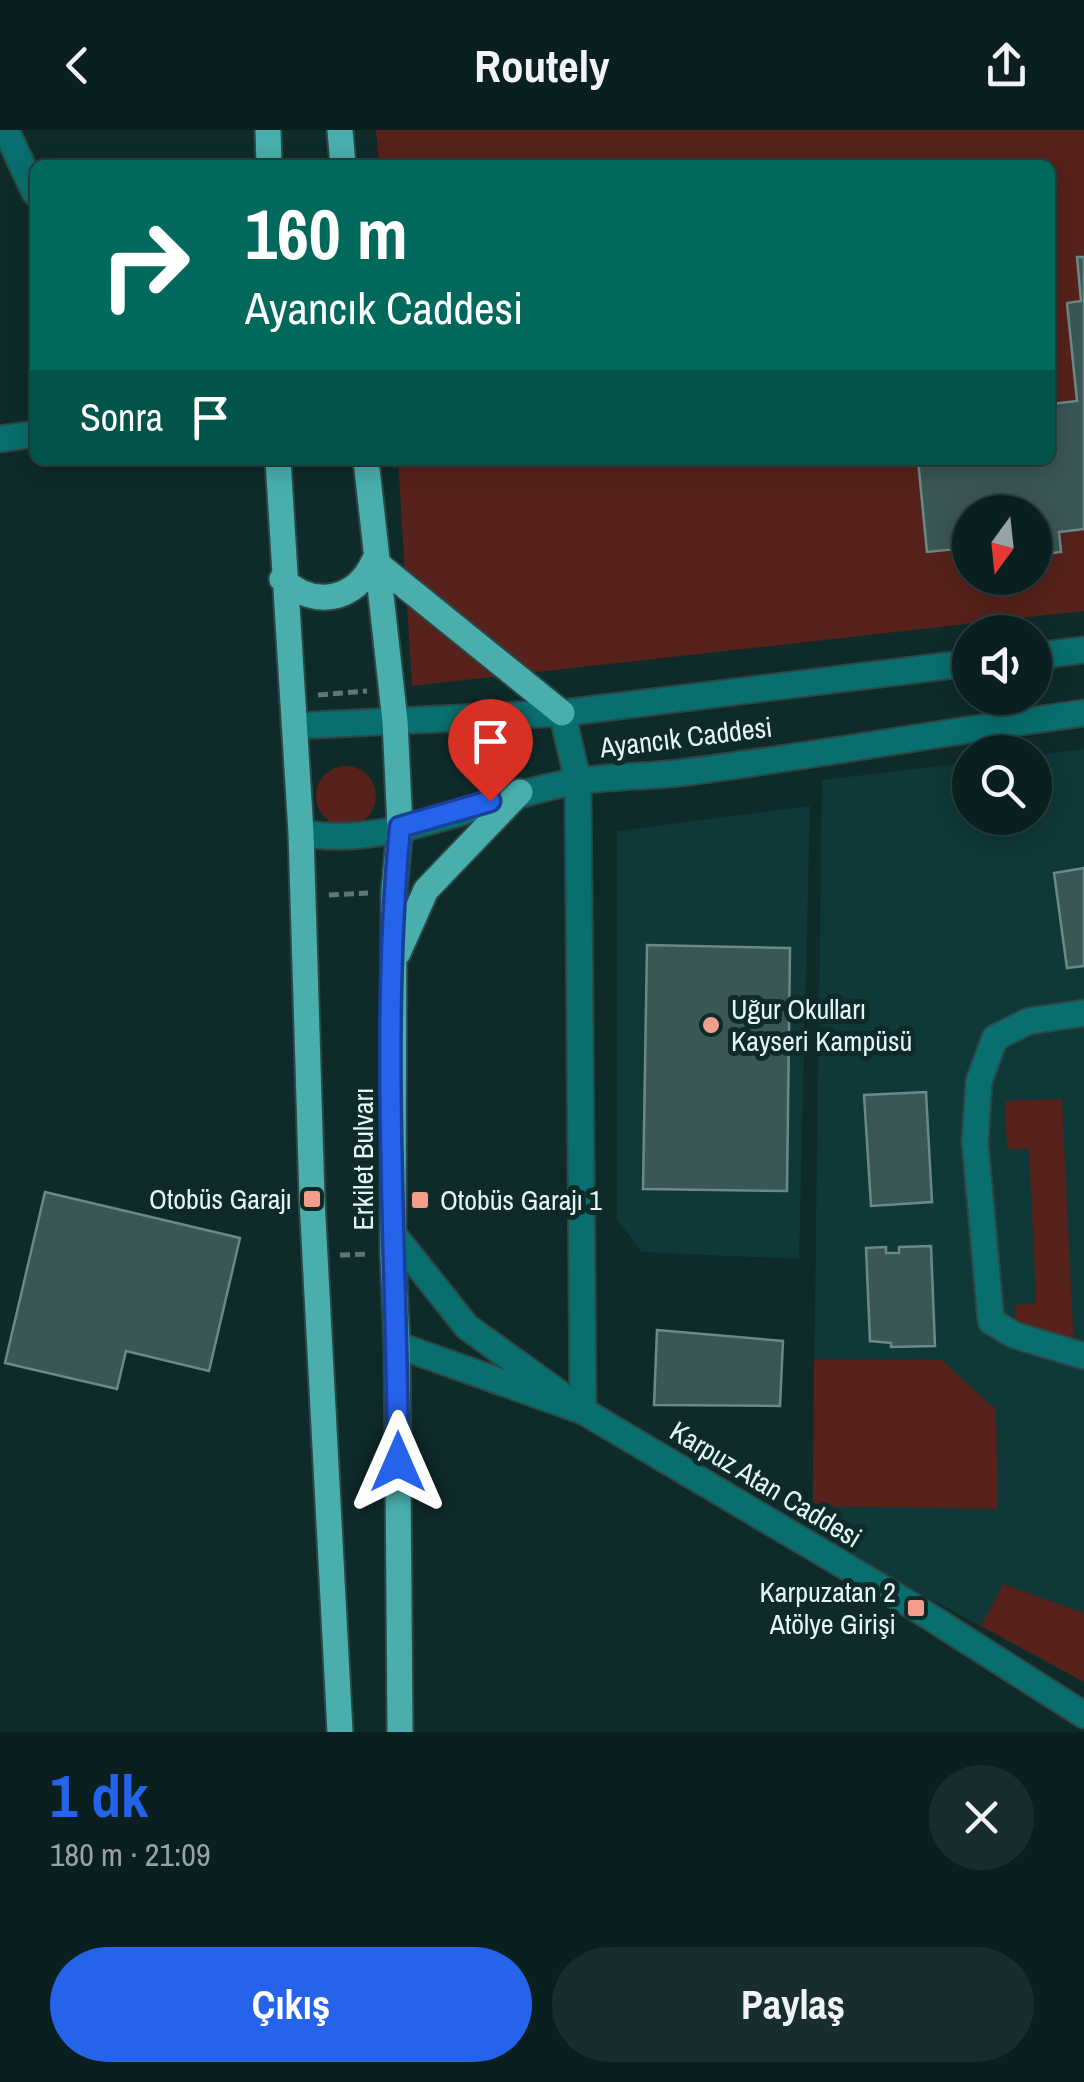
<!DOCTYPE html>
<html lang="tr">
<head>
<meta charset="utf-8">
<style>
	:root { --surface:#0a2020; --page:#182d2d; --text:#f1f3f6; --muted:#99a3a5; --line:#2a3e3e; --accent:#2563eb }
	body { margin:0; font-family:"Archivo Narrow",sans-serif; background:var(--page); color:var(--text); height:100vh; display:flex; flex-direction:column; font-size:38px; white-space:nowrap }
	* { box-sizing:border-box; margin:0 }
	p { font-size:32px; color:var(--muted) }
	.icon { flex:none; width:55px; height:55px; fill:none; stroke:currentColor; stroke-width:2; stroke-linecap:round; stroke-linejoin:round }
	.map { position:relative; height:1602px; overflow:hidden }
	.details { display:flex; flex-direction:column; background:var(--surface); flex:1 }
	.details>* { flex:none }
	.top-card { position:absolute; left:30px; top:30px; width:1025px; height:305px; border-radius:15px; box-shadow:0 5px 25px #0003,0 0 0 2px var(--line); background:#00695c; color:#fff; overflow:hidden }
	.needle { width:65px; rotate:195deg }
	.tools { position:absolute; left:952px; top:365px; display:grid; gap:20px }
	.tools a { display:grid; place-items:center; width:100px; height:100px; border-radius:50%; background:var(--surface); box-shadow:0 5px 25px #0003,0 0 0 2px var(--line); font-size:50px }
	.pin { position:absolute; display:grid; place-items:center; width:85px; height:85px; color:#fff; margin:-102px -42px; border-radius:50% 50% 50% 0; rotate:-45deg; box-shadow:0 0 10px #0007 }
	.pin .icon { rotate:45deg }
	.me { position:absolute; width:110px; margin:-55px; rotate:0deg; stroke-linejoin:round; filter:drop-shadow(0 0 8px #0008) }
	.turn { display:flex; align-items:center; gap:35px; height:210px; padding:0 50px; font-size:45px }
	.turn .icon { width:130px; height:130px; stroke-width:2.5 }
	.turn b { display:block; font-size:70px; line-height:85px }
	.then { display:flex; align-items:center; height:95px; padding:0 50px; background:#0003; gap:20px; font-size:38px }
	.round { display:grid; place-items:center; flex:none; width:105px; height:105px; border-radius:52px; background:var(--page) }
	.overview { display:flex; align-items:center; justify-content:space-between; height:170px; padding:0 50px }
	h1 { font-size:60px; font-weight:700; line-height:75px; color:var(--accent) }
	.cta { display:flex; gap:20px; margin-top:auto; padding:20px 50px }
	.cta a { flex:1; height:115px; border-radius:60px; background:var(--accent); color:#fff; font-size:40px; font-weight:700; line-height:115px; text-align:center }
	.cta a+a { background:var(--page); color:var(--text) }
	header { display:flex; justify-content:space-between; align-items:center; height:130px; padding:0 50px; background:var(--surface); font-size:45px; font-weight:700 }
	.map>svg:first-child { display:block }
	.built { fill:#0f3838 }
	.green { fill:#56221b; fill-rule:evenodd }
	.building { fill:#3a5655; stroke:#6b8988; stroke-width:2.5 }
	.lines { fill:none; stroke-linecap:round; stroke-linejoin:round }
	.minor-casing { stroke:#2c4746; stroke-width:29 }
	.major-casing { stroke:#2c4746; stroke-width:29 }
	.path { stroke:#5e7675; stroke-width:5; stroke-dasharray:10 5; stroke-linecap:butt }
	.minor { stroke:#086f6e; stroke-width:25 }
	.major { stroke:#49aeac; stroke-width:25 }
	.route-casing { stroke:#184099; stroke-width:25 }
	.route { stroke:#2563eb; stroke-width:18 }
	.poi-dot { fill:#f59d8d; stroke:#0e2b2a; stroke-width:4 }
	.labels { text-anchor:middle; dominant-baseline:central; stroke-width:10; stroke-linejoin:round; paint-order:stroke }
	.street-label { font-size:28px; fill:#e5f5f4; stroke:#0e2b2a }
	.poi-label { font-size:28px; fill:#e5f5f4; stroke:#0e2b2a; text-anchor:start }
</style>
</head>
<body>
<header><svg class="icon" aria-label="back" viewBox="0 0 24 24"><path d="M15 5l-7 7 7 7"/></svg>Routely<svg class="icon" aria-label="share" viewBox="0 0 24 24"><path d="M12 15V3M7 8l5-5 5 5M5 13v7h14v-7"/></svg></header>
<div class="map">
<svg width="1084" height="1602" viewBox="0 0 1084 1602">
	<rect width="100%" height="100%" fill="#0e2b2a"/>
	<path class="built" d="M 1084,619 L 1084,1552 L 812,1405 L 822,650 L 970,632 L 970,688 L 1035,688 L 1035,625 Z
		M 810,676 L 799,1129 L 641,1122 L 617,1089 L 617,701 Z"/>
	<path class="green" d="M 376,0 L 1084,0 L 1084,481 L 412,556 L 398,330 L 1050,330 L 1050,35 L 379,35 ZM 970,382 L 1035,382 L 1035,448 L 970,448 Z
		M316 666a30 30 0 1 1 60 0a30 30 0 1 1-60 0Z
		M 1062,969 L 1074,1219 L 1017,1221 L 1015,1175 L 1036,1173 L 1029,1019 L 1007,1019 L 1005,971 Z
		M 814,1229 L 942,1230 L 996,1280 L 998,1379 L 813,1376 Z
		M 1003,1454 L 1084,1483 L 1084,1552 L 981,1496 Z"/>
	<path class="building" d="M 1077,127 L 1084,127 L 1084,399 L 1059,402 L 1061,422 L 1035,425 L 1035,382 L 970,382 L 970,432 L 966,418 L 927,422 L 918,330 L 1050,330 L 1050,274 L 1077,271 L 1067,173 L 1081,171 Z
		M 1084,738 L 1084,836 L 1067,838 L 1054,743 Z
		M 647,815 L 790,818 L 787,1061 L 643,1059 Z
		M 926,962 L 932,1072 L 871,1076 L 864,965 Z
		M 45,1062 L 240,1108 L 209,1241 L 126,1221 L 117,1259 L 5,1233 Z
		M 931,1116 L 935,1216 L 891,1217 L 891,1213 L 870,1211 L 866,1118 L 886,1117 L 886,1123 L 899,1123 L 899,1117 Z
		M 657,1200 L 783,1211 L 780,1276 L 654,1275 Z"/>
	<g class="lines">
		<defs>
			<path id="minor" d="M 6,0 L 35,63
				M 0,309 L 35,304
				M 1035,526 L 1084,520
				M 562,583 L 578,651 L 583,1281
				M 294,596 L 562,583 L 970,533
				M 301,703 C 388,720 485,667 573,652 C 608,646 644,647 679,643 C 814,626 949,601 1084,583
				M 1084,883 L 1029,891 L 995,908 L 979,951 L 975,1012 L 991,1191 L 1014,1205 L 1084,1226
				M 393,1104 L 467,1197 L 559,1263
				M 397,1215 L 583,1281 L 916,1478 L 1084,1585"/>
			<path id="major" d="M 268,0 L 269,35
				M 340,0 L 343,35
				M 278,330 L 301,703 L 312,1069 L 340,1602
				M 366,330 L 395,591 L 400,697 L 394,762 L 393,1124 L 397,1215 L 400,1602
				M 282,449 C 314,479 356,471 374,431 L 562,583
				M 398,823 L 426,760 L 520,662"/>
		</defs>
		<use href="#minor" class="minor-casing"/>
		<use href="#major" class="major-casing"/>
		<path class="path" d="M 318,565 L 367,561
			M 329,765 L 368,763
			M 340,1125 L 369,1124"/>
		<use href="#minor" class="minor"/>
		<use href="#major" class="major"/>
	</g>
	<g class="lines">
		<defs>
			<path id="route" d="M 398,1332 C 397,1121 380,907 400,697 L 490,671"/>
		</defs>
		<use href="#route" class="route-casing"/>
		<use href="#route" class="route"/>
	</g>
	<g class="poi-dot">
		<circle cx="711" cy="895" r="10"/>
		<rect x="302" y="1059" width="20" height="20" rx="5"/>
		<rect x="410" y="1060" width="20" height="20" rx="5"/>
		<rect x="906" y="1468" width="20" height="20" rx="5"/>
	</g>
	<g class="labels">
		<g class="street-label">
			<text transform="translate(686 607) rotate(-7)">Ayancık Caddesi</text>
			<text transform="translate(363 1029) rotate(-90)">Erkilet Bulvarı</text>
			<text transform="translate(766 1354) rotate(31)">Karpuz Atan Caddesi</text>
		</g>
		<g class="poi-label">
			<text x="731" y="879">Uğur Okulları<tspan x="731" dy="32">Kayseri Kampüsü</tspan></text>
			<text x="292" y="1069" text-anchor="end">Otobüs Garajı</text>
			<text x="440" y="1070">Otobüs Garajı 1</text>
			<text x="896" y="1462" text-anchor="end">Karpuzatan 2<tspan x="896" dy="32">Atölye Girişi</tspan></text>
		</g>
	</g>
</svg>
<div class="tools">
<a><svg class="needle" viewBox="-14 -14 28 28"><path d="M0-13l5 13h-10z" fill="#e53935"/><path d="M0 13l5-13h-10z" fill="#99a3a5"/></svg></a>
<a><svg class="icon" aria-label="sound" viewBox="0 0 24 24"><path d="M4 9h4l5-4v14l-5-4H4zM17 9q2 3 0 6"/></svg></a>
<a><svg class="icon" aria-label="search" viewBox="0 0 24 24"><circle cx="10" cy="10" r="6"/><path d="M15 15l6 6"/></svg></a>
</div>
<div class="pin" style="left:490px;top:671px;background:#d93025"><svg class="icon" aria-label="arrive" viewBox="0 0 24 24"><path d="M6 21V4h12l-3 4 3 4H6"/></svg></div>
<svg class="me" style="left:398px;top:1332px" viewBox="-20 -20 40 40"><path d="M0-17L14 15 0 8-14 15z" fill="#2563eb" stroke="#fff" stroke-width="4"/></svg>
<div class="top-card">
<div class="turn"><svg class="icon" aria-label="right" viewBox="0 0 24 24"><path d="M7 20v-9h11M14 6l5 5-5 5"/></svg><div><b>160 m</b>Ayancık Caddesi</div></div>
<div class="then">Sonra<svg class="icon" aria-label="arrive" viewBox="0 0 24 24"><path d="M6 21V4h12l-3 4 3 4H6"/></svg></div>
</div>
</div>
<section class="details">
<div class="overview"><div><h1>1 dk</h1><p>180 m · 21:09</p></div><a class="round"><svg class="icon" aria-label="close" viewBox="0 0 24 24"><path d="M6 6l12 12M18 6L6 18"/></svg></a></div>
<div class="cta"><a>Çıkış</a><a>Paylaş</a></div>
</section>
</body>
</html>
